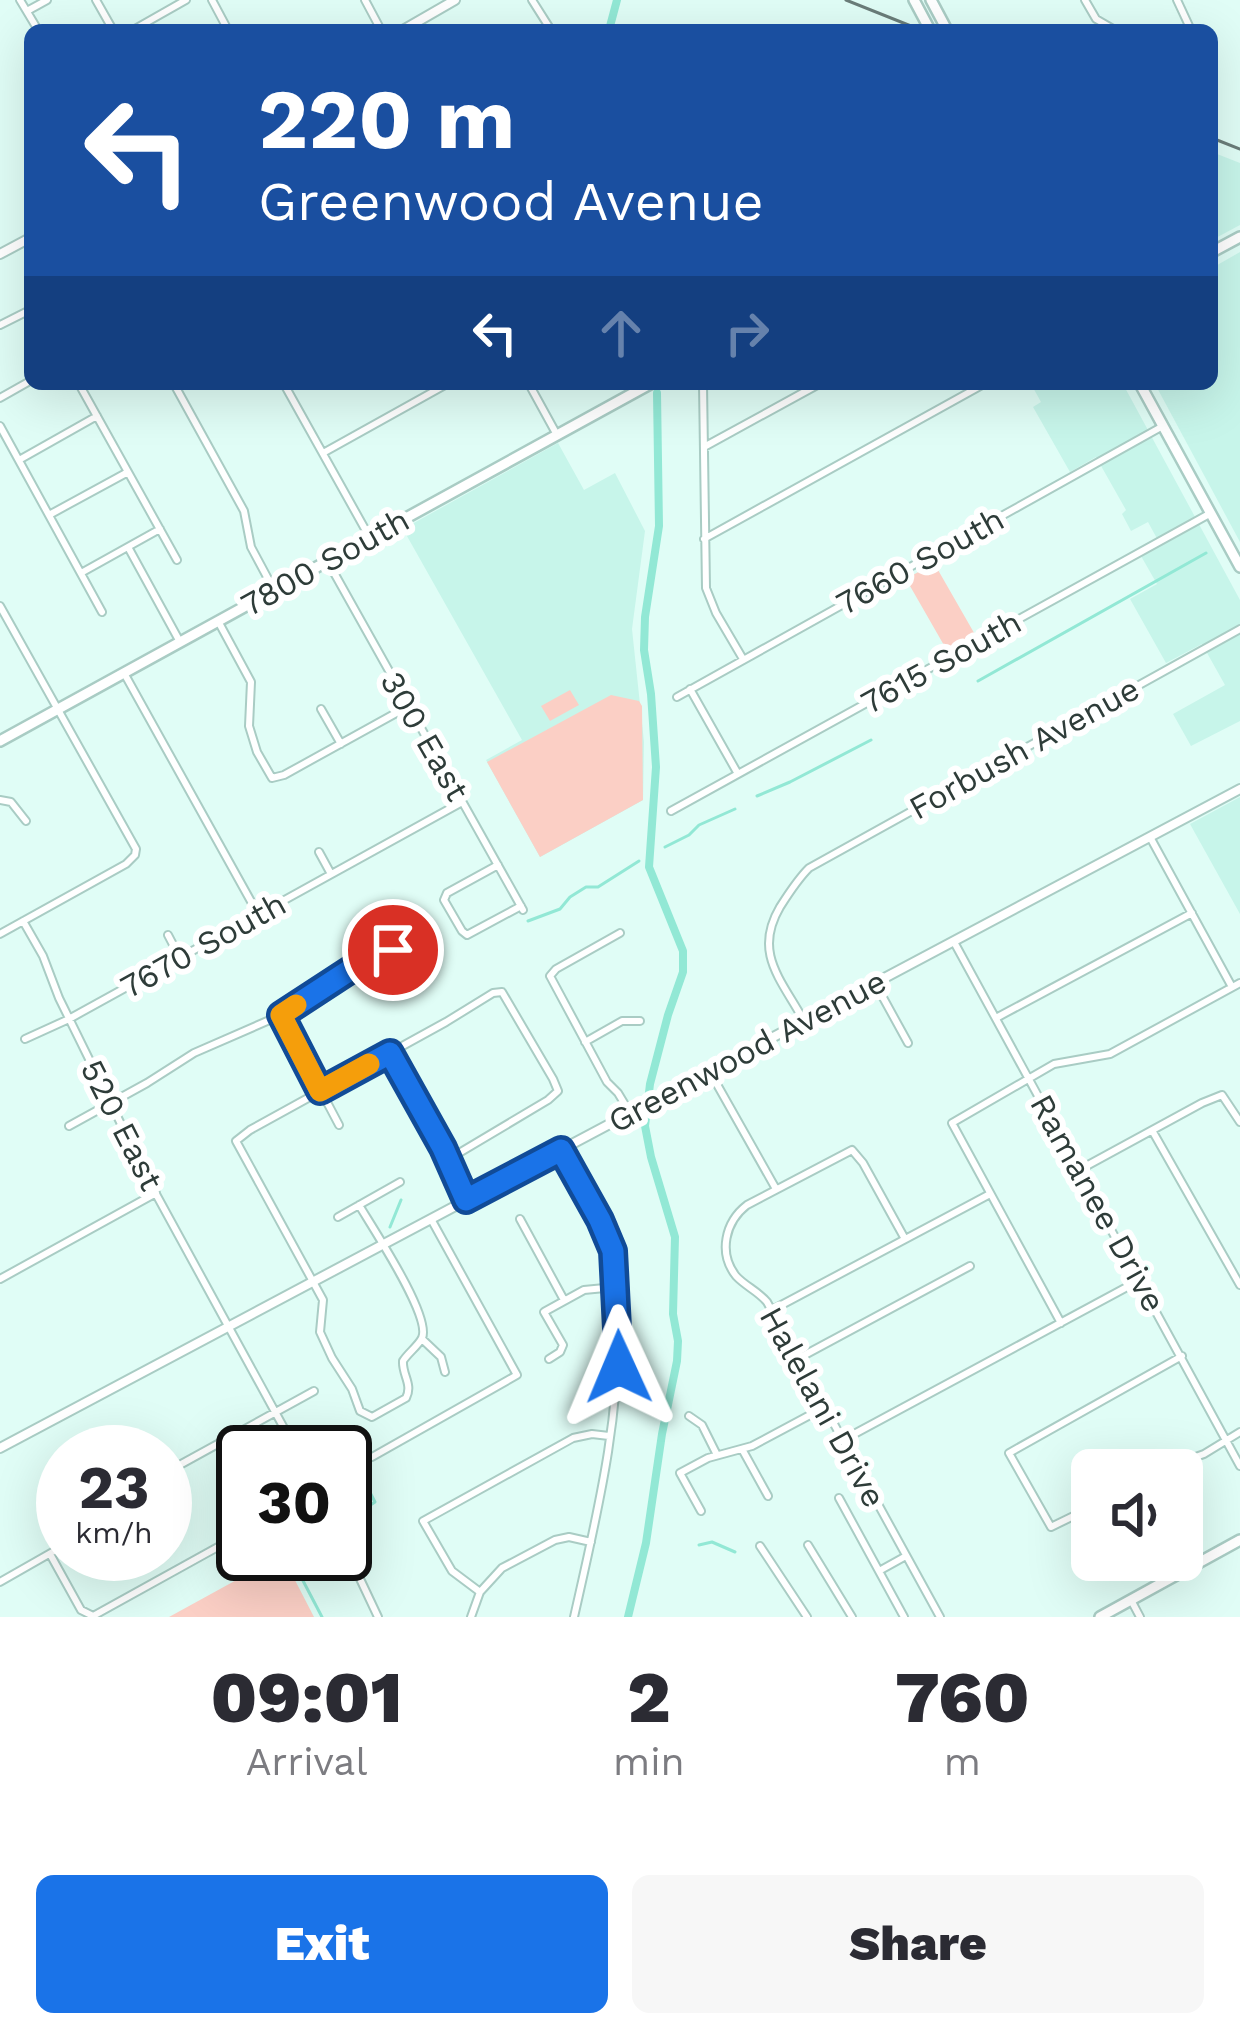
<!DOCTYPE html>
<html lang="en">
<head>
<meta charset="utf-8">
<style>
	:root { --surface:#fff; --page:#f7f7f7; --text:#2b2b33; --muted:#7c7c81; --accent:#1a73e8 }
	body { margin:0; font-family:"Work Sans",sans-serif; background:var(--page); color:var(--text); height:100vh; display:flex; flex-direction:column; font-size:45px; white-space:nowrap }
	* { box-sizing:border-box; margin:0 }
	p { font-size:39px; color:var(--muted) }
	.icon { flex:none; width:66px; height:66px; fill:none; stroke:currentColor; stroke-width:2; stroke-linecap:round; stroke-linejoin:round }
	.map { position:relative; height:1617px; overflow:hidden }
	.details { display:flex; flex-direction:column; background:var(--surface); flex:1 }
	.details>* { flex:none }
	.guide { position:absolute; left:24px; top:24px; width:1194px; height:366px; border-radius:18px; box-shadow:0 12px 48px #0002; background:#1a4fa0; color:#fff; overflow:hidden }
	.tools { position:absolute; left:1071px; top:1449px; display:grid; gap:24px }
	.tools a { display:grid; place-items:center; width:132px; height:132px; border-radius:18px; background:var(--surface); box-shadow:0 12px 48px #0002; font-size:60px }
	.speed { position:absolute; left:36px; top:1425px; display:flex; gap:24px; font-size:60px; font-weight:700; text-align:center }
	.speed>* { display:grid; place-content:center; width:156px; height:156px; border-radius:50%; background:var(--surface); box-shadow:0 12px 48px #0002; line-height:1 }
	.speed small { font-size:30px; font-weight:400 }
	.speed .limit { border:6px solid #111; border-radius:18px; background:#fff; color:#111 }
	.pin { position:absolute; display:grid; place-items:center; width:102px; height:102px; color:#fff; margin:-51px; border:6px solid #fff; border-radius:50%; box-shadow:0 3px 12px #0007 }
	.me { position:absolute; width:132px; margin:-66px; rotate:359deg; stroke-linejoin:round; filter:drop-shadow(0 0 9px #0008) }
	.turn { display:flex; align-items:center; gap:42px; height:252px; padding:0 36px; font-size:54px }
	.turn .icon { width:156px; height:156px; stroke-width:2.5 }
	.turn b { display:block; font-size:84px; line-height:102px }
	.lanes { display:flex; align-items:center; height:114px; padding:0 36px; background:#0003; justify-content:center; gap:60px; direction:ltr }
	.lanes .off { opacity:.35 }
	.eta { display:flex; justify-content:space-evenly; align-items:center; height:204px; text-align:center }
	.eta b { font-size:72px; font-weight:800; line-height:84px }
	.button { display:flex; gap:24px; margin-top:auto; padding:24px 36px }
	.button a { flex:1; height:138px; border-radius:18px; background:var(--accent); color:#fff; font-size:48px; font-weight:800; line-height:138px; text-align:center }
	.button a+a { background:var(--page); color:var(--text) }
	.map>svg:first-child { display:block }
	.built { fill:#c7f5ea }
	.green { fill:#fbcfc5 }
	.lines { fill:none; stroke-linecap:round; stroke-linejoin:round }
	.stream { stroke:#92e8d5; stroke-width:3 }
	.canal { stroke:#92e8d5; stroke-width:8 }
	.minor-casing { stroke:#a9ccc4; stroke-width:10 }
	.tertiary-casing { stroke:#a9ccc4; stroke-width:12 }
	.secondary-casing { stroke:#a9ccc4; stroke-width:14 }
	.primary-casing { stroke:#a9ccc4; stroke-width:14 }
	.minor { stroke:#fff; stroke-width:6 }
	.tertiary { stroke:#fff; stroke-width:8 }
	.secondary { stroke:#fff; stroke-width:9 }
	.primary { stroke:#fff; stroke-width:9 }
	.tram { stroke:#6a7d79; stroke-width:3 }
	.route-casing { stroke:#114b97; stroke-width:30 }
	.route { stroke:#1a73e8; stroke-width:21 }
	.slow { stroke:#f59e0b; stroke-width:21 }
	.labels { text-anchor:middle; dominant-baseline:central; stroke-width:12; stroke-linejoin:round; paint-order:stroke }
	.street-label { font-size:33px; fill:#2e3c39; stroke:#fff }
</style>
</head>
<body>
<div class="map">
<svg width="1240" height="1617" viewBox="0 0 1240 1617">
	<rect width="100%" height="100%" fill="#e0fdf6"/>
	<path class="built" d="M 1212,152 L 1240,163 L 1240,225 L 1212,240 Z
		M 1240,252 L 1240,542 L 1155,384 L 1212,384 L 1212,268 Z
		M 1031,384 L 1123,384 L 1240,600 L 1240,721 L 1191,746 L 1173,714 L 1225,685 L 1202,644 L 1166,663 L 1130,599 L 1157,584 L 1141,556 L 1160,544 L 1148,522 L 1131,531 L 1122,514 L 1126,510 L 1096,457 L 1070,472 L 1033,407 L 1041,402 Z
		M 558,443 L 584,490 L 615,473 L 645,531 L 632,629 L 644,742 L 643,800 L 540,857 L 486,760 L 522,740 L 403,529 Z
		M 1240,797 L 1240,914 L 1190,824 Z"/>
	<path class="green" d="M 934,563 L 977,638 L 949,654 L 906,579 Z
		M 570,690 L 579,705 L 550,721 L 541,706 Z
		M 611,695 L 639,701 L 642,706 L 643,800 L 540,857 L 487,762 Z
		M 282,1555 L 314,1617 L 169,1617 Z"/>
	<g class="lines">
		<path class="stream" d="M 978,681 L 1206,553
			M 757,796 L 790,782 L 871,740
			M 665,847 L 689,835 L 699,825 L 735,809
			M 528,921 L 560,909 L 570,897 L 586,887 L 598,887 L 639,861
			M 390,1227 L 401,1200
			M 341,1437 L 375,1502 L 345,1522
			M 699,1545 L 712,1542 L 735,1552
			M 289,1554 L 322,1617"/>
		<path class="canal" d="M 609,30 L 617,0
			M 628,1617 L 646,1543 L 662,1434 L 677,1361 L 678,1341 L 673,1314 L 675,1237 L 651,1157 L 645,1126 L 650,1084 L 668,1015 L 683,972 L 683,951 L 649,867 L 656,767 L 651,694 L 644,650 L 645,617 L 659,526 L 657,393"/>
		<defs>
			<path id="minor" d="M 20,0 L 38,30
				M 96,0 L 113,30
				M 212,0 L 228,30
				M 365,0 L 381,30
				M 532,0 L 551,30
				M 1085,0 L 1096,19 L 1115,30
				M 1177,0 L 1191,30
				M 27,11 L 47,0
				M 133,30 L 186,0
				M 0,325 L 30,310
				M 79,384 L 177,560
				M 174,384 L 244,511 L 251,547 L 274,590
				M 284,384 L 370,538
				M 529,384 L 557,435
				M 703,384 L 706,588 L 716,613 L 743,659
				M 0,398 L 30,381
				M 0,426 L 102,612
				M 704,447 L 819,384
				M 323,453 L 447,384
				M 19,460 L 97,416
				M 49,515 L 128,472
				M 704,539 L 984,384
				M 128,547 L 180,642
				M 328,562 L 523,910
				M 81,573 L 160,529
				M 0,606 L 136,849 L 135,855 L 126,864 L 0,934
				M 218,621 L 251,682 L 249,726 L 257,752 L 272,778 L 284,775 L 407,707
				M 124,673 L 258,914
				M 690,689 L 738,774
				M 677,697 L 1163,426
				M 321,709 L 341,744
				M 0,800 L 11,802 L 26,821
				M 671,811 L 1211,513
				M 1150,837 L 1232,987
				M 319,852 L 331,874
				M 498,865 L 447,893 L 444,900 L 462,931 L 467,935 L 521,906
				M 23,921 L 43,956 L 59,998 L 120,1122 L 127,1141 L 297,1452
				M 620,933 L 556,969 L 550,976 L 607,1082 L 618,1093 L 630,1113
				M 168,935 L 180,958
				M 954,942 L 1240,1466
				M 875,983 L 908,1043
				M 281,1015 L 339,1125
				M 996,1018 L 1192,913
				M 804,1021 C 781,979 753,953 780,907 C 789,893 797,880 809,868 L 1240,629
				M 25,1039 L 69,1019 L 462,802
				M 585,1042 L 622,1021 L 640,1021
				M 390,1053 L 443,1148 L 466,1200
				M 710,1072 L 776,1189
				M 69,1126 L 147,1083 L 194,1053 L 281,1015 L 350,970 L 393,949
				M 1153,1132 L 1240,1285
				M 561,1150 C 578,1181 603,1214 612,1249 C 617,1267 616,1286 617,1305 C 623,1410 597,1515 574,1617
				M 1079,1170 L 1202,1103 L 1222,1095 L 1240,1122
				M 359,1205 C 372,1227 432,1317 422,1338 C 418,1346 408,1353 403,1361 C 402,1375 413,1384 406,1398 L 372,1417 L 360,1411 L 352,1389 L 332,1358 L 320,1332 L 323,1300 L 236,1141 L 250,1130 L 446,1022 L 493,993 L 502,992 L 553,1079 L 558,1091 L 548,1100 L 449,1159
				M 338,1217 L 400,1182
				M 520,1219 L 564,1300
				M 905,1239 L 863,1163 L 852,1150 L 747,1205 C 725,1222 718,1253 736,1276 C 745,1286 758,1291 767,1302 L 940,1617
				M 0,1279 L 156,1193
				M 772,1310 L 990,1194
				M 1061,1323 L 952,1123 L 1054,1064 L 1110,1054 L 1240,983
				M 422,1339 L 441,1357 L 445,1372
				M 799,1358 L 970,1266
				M 549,1359 L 560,1352 L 563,1345 L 544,1312 L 584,1290 L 615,1287
				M 689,1416 L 702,1425 L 717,1455
				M 843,1440 L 1140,1280
				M 742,1449 L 768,1496
				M 372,1457 L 517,1375 L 431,1219
				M 1159,1470 L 1204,1454 L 1240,1432
				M 165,1473 L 314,1391
				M 839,1498 L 904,1617
				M 1092,1507 L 1051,1527 L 1009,1453 L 1182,1356
				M 701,1511 L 680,1473 L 708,1458 L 752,1446 L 825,1407
				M 808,1545 L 852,1617
				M 760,1546 L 807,1617
				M 345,1547 L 378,1617
				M 50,1554 L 81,1610 L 93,1616 L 243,1533
				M 879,1571 L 906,1556
				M 0,1582 L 63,1546
				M 480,1592 L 452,1571 L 423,1521 L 573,1438 L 592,1434 L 609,1436
				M 1131,1600 L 1140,1617
				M 471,1617 L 480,1592 L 502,1568 L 555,1540 L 569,1537 L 591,1542"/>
			<path id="tertiary" d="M 403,30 L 455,0
				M 0,254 L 30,238
				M 0,1448 L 1240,789"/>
			<path id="secondary" d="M 1212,252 L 1240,237
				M 0,741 L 650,384"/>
			<path id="primary" d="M 914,0 L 930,30
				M 931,0 L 947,30
				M 1140,384 L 1240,567
				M 1100,1617 L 1240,1540"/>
		</defs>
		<use href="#minor" class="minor-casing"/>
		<use href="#tertiary" class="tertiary-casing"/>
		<use href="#secondary" class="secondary-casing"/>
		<use href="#primary" class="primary-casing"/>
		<use href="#minor" class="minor"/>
		<use href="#tertiary" class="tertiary"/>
		<use href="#secondary" class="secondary"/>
		<use href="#primary" class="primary"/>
		<path class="tram" d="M 846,0 L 921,30
			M 1212,138 L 1240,149"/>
	</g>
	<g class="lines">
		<defs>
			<path id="route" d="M 393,950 L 350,970 L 281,1015 L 320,1091 L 390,1053 L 443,1148 L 466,1200 L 561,1150 L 600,1220 L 613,1251 L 619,1367"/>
		</defs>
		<use href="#route" class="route-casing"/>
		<use href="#route" class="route"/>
		<path class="slow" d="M 296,1005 L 281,1015 L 320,1091 L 369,1064"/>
	</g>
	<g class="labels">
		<g class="street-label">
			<text transform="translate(920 561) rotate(-29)">7660 South</text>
			<text transform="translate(325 562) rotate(-29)">7800 South</text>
			<text transform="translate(941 662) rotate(-29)">7615 South</text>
			<text transform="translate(425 736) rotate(60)">300 East</text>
			<text transform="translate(1024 748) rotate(-29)">Forbush Avenue</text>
			<text transform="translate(203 945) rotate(-29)">7670 South</text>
			<text transform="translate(747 1051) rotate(-28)">Greenwood Avenue</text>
			<text transform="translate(122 1125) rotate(63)">520 East</text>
			<text transform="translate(1098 1203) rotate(61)">Ramanee Drive</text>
			<text transform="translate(823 1407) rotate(61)">Halelani Drive</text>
		</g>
	</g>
</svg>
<div class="tools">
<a><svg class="icon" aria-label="sound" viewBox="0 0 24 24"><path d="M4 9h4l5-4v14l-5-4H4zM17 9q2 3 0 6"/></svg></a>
</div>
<div class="speed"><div>23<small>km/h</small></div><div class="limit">30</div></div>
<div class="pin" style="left:393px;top:950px;background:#d93025"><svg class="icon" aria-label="arrive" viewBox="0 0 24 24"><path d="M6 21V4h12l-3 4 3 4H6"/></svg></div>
<svg class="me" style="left:619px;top:1367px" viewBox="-20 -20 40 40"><path d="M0-17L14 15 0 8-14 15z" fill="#1a73e8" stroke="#fff" stroke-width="4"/></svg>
<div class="guide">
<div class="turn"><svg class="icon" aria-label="left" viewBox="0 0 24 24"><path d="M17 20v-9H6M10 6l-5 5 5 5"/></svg><div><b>220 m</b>Greenwood Avenue</div></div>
<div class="lanes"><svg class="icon" aria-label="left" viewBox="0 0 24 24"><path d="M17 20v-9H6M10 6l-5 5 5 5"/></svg><svg class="icon off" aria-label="ahead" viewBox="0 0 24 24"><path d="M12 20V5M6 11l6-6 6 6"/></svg><svg class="icon off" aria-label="right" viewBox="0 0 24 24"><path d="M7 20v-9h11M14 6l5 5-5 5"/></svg></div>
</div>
</div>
<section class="details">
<div class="eta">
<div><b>09:01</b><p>Arrival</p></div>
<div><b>2</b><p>min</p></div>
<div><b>760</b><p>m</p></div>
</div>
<div class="button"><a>Exit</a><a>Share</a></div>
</section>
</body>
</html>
